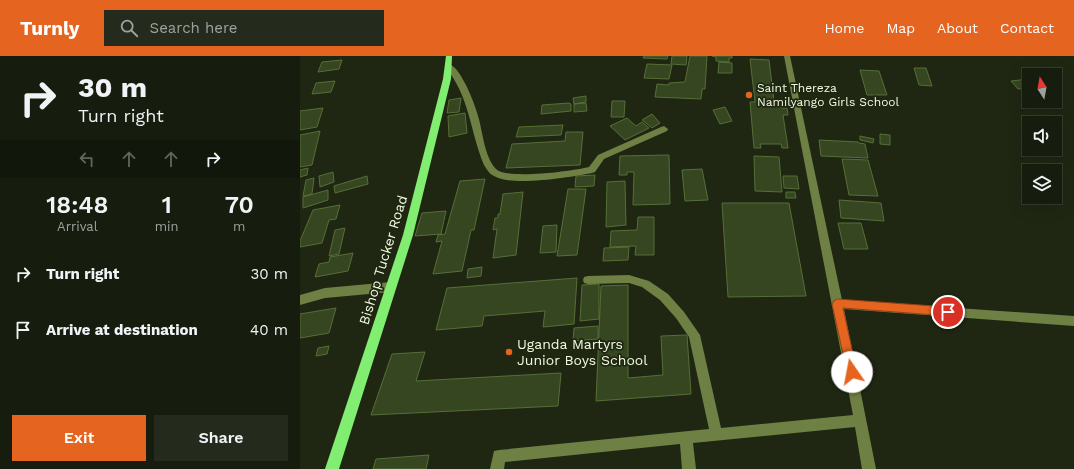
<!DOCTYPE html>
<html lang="en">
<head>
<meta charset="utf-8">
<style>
	:root { --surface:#171d0e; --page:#242a1c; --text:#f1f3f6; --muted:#9ea29e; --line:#363b2e; --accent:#e46420 }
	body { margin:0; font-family:"Work Sans",sans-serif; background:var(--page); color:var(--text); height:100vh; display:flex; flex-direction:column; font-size:15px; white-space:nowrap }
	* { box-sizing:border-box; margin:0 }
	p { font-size:13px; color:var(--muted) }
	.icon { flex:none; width:22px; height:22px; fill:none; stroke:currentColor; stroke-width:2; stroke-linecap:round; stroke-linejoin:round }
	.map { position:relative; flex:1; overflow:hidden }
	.panel { display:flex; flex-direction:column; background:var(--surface); width:300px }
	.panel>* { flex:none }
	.guide { background:#171d0e; color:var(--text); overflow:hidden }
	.needle { width:26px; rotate:349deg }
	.fabs { position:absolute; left:722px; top:12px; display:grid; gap:8px }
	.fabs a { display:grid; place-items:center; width:40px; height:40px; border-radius:0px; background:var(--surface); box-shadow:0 4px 16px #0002,0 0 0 1px var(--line); font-size:20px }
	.pin { position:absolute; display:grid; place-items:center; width:34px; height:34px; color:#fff; margin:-17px; border:2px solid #fff; border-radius:50%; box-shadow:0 1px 4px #0007 }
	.me { position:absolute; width:44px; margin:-22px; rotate:348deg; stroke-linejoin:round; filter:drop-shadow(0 0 3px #0008) }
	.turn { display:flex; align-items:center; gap:14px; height:84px; padding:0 12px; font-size:18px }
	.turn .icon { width:52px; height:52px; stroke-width:2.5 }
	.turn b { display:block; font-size:28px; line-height:34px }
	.lanes { display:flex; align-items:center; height:38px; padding:0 12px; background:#0003; justify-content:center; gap:20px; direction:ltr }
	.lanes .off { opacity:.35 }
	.eta { display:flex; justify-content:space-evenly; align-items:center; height:68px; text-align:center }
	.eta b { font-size:24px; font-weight:600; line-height:28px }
	.action { display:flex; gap:8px; margin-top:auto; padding:8px 12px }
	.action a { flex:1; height:46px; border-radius:0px; background:var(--accent); color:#fff; font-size:16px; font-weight:600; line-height:46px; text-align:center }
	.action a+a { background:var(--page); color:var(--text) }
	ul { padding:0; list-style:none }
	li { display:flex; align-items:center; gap:12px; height:56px; padding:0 12px }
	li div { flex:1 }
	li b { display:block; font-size:15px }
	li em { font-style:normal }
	header { display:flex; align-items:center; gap:24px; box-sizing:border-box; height:56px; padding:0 20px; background:var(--accent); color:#fff }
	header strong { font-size:19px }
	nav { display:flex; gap:22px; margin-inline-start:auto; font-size:14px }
	.search { width:280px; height:36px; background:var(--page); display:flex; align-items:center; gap:10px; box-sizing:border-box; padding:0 14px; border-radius:0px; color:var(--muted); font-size:15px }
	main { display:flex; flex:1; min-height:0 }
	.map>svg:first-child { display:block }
	.building { fill:#354621; stroke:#566f36 }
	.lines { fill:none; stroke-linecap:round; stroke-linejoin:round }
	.minor { fill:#6f8044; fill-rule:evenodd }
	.major { fill:#81ee71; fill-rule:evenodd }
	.route { fill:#e46420; stroke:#944115 }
	.poi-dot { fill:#e46420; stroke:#1f2713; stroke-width:1.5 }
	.labels { text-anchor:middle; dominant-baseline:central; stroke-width:3.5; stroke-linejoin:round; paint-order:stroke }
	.far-poi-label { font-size:12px; fill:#f0fbdd; stroke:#1f2713; text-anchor:start }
	.street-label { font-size:14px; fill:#f0fbdd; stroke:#1f2713 }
	.poi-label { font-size:14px; fill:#f0fbdd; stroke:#1f2713; text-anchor:start }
</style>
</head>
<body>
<header>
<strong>Turnly</strong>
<div class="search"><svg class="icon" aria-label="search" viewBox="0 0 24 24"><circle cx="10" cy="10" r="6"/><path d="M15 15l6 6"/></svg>Search here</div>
<nav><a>Home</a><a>Map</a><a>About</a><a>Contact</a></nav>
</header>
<main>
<section class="panel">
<div class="guide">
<div class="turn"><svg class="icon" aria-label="right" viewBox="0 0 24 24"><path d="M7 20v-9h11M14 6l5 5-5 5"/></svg><div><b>30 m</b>Turn right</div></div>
<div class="lanes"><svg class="icon off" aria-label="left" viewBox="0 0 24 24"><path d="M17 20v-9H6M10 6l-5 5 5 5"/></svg><svg class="icon off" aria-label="ahead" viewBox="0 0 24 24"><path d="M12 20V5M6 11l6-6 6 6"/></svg><svg class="icon off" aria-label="ahead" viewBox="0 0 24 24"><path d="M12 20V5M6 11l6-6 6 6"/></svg><svg class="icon" aria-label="right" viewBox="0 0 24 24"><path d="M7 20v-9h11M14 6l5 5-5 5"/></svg></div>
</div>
<div class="eta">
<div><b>18:48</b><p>Arrival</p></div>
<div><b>1</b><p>min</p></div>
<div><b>70</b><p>m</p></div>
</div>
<ul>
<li><svg class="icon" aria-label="right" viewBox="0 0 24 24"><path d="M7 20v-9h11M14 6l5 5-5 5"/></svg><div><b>Turn right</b></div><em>30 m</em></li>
<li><svg class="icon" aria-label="arrive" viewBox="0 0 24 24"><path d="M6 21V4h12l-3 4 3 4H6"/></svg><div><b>Arrive at destination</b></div><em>40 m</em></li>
</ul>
<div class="action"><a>Exit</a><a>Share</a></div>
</section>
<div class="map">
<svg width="774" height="413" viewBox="0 0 774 413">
	<rect width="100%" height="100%" fill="#1f2713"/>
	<path class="building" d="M 344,0 L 368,0 L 367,3 L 343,2 Z
		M 372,0 L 387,0 L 386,9 L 371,8 Z
		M 390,0 L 407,0 L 405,33 L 402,33 L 401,43 L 355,41 L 357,28 L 369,29 L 369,27 L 385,26 Z
		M 412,0 L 432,0 L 432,2 L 429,2 L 429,6 L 416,5 L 416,1 Z
		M 450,3 L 469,4 L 474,45 L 481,45 L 482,52 L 487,52 L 488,59 L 483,59 L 488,92 L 482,92 L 481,88 L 460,88 L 461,92 L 454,92 L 450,46 L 455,46 Z
		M 42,4 L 39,13 L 18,16 L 22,6 Z
		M 419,6 L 432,7 L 432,17 L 418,17 Z
		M 347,8 L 372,9 L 369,23 L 344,22 Z
		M 614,12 L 626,12 L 632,30 L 619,29 Z
		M 560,14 L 579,15 L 587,39 L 567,39 Z
		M 755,21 L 763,30 L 755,30 Z
		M 729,23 L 729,32 L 718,33 L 711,25 Z
		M 35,25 L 31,36 L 12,38 L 16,27 Z
		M 286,40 L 286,46 L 274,48 L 273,42 Z
		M 161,42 L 159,56 L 147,57 L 149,44 Z
		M 312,45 L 325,45 L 324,61 L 311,61 Z
		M 269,47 L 271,48 L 271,55 L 241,58 L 242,49 Z
		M 286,47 L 287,55 L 274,56 L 274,48 Z
		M 425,51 L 432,65 L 420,68 L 413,54 Z
		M 23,52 L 17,71 L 0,74 L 0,55 Z
		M 165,57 L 167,77 L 149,81 L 148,60 Z
		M 352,58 L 360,67 L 352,72 L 342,64 Z
		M 327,62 L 336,70 L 342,66 L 349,72 L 325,84 L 310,70 Z
		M 263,69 L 261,79 L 216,81 L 219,71 Z
		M 20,75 L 12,109 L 0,111 L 0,79 Z
		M 266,76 L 283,76 L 280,109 L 206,112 L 212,88 L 265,85 Z
		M 580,78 L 590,79 L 590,89 L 580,88 Z
		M 560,80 L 574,83 L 573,87 L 560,84 Z
		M 519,84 L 558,86 L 559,87 L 565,88 L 568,102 L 521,100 Z
		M 369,99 L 370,148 L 333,149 L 334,116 L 327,116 L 327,119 L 319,119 L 320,100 Z
		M 454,100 L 479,101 L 482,136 L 455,135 Z
		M 542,103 L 568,104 L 578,140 L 549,139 Z
		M 8,112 L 7,119 L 0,121 L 0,114 Z
		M 402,113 L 408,144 L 385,145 L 382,114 Z
		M 33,116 L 34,126 L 20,131 L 19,120 Z
		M 295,119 L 294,130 L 275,131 L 276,120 Z
		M 67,120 L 68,128 L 35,137 L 34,130 Z
		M 483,120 L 497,120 L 499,133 L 484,132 Z
		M 14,122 L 12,138 L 3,140 L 6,124 Z
		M 185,123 L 174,174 L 171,174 L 162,215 L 133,218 L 142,185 L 136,186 L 138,179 L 145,178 L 160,125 Z
		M 325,125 L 326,169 L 306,171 L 307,126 Z
		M 268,133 L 286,133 L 277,199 L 257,200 Z
		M 28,134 L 28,144 L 3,152 L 3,141 Z
		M 223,136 L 216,199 L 193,202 L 197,173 L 193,174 L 195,162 L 198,162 L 198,158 L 200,158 L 203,138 Z
		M 486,136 L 495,136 L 496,142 L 486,142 Z
		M 539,144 L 581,147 L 584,165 L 541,162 Z
		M 422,147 L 489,147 L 506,240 L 428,241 Z
		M 40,149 L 36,163 L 29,164 L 22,187 L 0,191 L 0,185 L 13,154 Z
		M 146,155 L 141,178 L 115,180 L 122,157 Z
		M 338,161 L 354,161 L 354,199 L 335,199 L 336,190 L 310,191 L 311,175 L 337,174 Z
		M 538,167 L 561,167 L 568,193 L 544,193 Z
		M 257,169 L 256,196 L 240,197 L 243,170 Z
		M 45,172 L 39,198 L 29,200 L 35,174 Z
		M 329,191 L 328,204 L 303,205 L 304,192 Z
		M 53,197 L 48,215 L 15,221 L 19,208 L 29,206 L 30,201 Z
		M 182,211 L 181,220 L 167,222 L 168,213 Z
		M 277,222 L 274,268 L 243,271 L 245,255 L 184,260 L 182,270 L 136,274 L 147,232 Z
		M 299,228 L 299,263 L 280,265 L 282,229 Z
		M 328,229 L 328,322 L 363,319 L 361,280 L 387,279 L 391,338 L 296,345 L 301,230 Z
		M 36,252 L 29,277 L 0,282 L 0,258 Z
		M 298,270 L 298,283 L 273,285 L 274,272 Z
		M 29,290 L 27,298 L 16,300 L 18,292 Z
		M 125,296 L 116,325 L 261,317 L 258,350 L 71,359 L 92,298 Z
		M 129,399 L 126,413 L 73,413 L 76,403 Z"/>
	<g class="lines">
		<path class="minor" d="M 484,0 L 490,0 L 542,244 L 774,260 L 774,270 L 544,253 L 576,413 L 562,413 L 555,371 L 393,387 L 396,413 L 382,413 L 380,388 L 205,406 L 204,413 L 190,413 L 194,395 L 199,394 L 409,373 L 389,281 L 376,262 L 360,244 L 342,231 L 329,227 L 288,228 L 284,227 L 283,224 L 284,221 L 288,220 L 329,219 L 349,225 L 368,238 L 384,256 L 400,279 L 421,372 L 553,359 Z
			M 149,8 C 157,11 162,22 166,29 C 171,39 175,50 178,60 C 183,76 184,100 196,113 C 207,124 273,115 289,111 L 298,99 L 361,71 L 364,70 L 368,73 L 367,75 L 304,103 L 295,116 L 292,117 C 272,121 211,131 194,120 C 189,118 187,113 184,109 C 169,72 171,44 145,10 Z
			M 91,226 L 95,228 L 96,231 L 95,234 L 91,236 L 25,242 L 0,249 L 0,239 L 25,232 Z"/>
		<path class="major" d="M 146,0 L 152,0 L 151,23 L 113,179 L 39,413 L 25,413 L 103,179 L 143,23 Z"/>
	</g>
	<path class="route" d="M 537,243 L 648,251 L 651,252 L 653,256 L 651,259 L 648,260 L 543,252 L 557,316 L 556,320 L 552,321 L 548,320 L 547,316 L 532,248 L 534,245 Z"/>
	<g class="poi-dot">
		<circle cx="449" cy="39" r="4"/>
		<circle cx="209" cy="296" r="4"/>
	</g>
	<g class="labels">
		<g class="far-poi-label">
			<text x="457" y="32">Saint Thereza<tspan x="457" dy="14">Namilyango Girls School</tspan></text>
		</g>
		<g class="street-label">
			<text transform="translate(83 204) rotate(-73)">Bishop Tucker Road</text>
		</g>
		<g class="poi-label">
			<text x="217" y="288">Uganda Martyrs<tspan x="217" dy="16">Junior Boys School</tspan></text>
		</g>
	</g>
</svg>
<div class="fabs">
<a><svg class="needle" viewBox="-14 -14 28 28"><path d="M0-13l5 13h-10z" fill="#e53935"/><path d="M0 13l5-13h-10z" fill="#9ea29e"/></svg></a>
<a><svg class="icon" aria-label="sound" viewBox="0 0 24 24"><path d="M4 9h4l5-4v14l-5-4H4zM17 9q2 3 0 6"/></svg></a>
<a><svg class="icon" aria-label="layers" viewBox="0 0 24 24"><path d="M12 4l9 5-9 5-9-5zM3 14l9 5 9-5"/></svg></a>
</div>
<div class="pin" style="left:648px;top:256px;background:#d93025"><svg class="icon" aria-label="arrive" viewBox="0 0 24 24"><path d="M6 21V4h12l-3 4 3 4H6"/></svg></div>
<svg class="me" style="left:552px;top:316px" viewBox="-20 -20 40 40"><circle r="19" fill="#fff"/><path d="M0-13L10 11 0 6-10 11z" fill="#e46420"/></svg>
</div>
</main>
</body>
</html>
